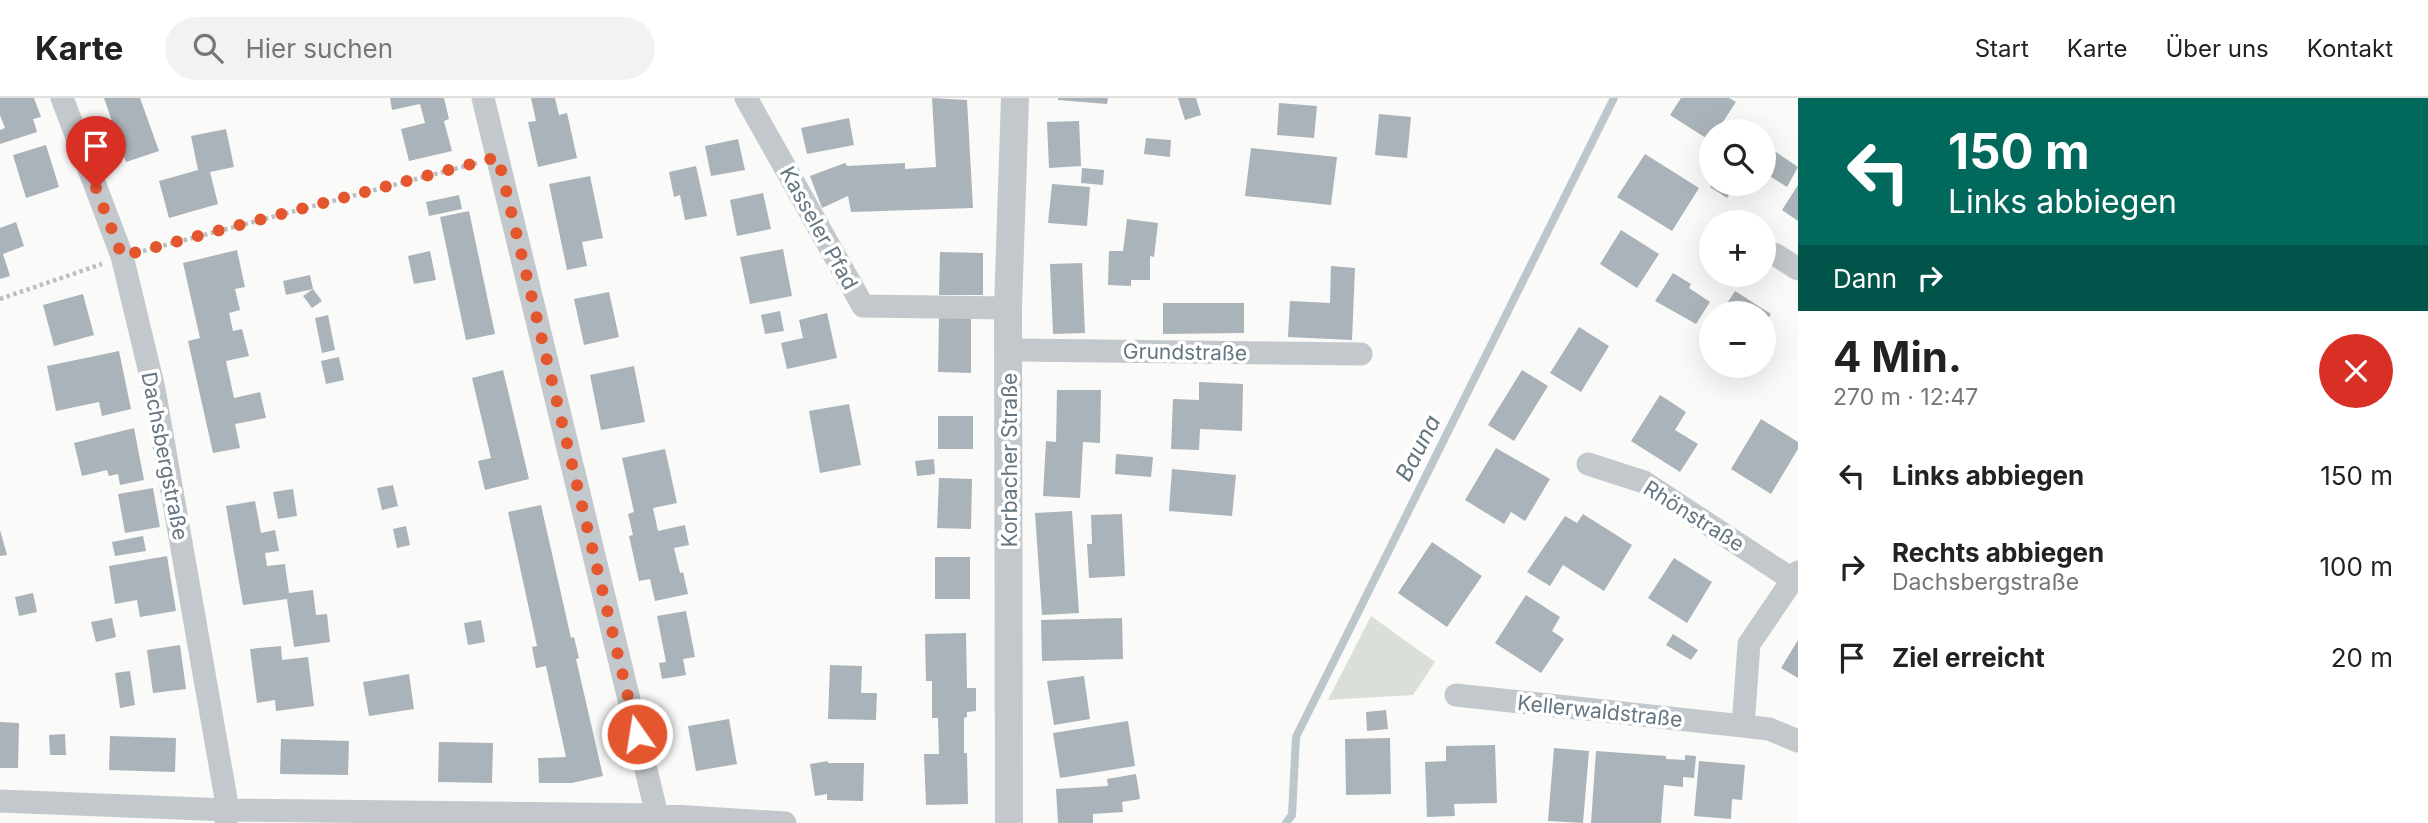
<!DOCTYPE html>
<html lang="de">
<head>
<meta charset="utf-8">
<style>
	:root { --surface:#fff; --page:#f2f2f2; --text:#222; --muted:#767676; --line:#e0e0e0 }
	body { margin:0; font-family:Inter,sans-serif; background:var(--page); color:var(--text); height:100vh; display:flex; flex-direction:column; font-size:26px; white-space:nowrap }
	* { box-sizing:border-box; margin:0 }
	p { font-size:23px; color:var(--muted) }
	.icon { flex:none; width:38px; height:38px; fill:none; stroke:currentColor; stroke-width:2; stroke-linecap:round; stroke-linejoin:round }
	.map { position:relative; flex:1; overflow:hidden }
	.side { display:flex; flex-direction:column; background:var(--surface); width:630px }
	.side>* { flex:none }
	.banner { background:#00695c; color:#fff; overflow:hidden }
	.fabs { position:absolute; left:1699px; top:21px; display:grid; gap:14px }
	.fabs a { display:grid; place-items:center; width:77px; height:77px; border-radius:50%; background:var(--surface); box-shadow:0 7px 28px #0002; font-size:35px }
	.pin { position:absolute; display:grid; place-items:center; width:60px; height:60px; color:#fff; margin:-72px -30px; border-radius:50% 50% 50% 0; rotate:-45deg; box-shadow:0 0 7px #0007 }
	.pin .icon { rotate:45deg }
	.me { position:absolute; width:77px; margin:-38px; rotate:347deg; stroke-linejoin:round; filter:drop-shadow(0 0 5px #0008) }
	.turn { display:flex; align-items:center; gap:24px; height:147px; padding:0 35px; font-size:32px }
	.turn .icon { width:91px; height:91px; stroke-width:2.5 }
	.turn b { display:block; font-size:49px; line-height:60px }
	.then { display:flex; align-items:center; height:66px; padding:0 35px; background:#0003; gap:14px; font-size:26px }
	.round { display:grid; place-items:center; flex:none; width:74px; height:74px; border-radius:37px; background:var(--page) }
	.summary { display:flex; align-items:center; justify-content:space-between; height:119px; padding:0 35px }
	h1 { font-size:42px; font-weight:700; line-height:52px }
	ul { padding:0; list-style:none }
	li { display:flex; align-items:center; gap:21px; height:91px; padding:0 35px }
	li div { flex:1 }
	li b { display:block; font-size:26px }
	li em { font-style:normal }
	header { display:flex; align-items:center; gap:42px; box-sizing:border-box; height:98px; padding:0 35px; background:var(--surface); border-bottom:2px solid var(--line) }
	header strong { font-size:33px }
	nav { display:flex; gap:38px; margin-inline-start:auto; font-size:24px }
	.search { width:490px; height:63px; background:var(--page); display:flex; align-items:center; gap:18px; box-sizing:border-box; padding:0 24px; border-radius:38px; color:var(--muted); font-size:26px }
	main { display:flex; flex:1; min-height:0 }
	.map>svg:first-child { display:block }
	.green { fill:#dadfd7 }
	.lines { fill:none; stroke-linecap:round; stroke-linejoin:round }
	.stream { stroke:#bbc7cb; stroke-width:8 }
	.building { fill:#aab3b9 }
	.path { stroke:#bbbfc2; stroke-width:4.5; stroke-dasharray:3.5 3.5; stroke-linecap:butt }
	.minor { stroke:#c3c8cc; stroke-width:23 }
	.tertiary { stroke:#c3c8cc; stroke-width:28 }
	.route { stroke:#e4572e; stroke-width:12; stroke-dasharray:0 21.6 }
	.labels { text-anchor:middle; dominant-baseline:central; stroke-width:7; stroke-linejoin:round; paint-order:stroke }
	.street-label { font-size:21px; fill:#657683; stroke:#fff }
	.water-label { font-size:23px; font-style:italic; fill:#60757c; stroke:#fff }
</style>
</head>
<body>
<header>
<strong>Karte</strong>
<div class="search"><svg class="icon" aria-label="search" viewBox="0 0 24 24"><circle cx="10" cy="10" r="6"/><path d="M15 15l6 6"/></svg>Hier suchen</div>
<nav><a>Start</a><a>Karte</a><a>Über uns</a><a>Kontakt</a></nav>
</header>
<main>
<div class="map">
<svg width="1798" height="725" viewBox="0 0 1798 725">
	<rect width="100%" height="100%" fill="#fafaf8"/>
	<path class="green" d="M 1371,518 L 1435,564 L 1413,597 L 1328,602 Z"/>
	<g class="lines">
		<path class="stream" d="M 1286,725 L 1292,717 L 1296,639 L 1614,0"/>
	</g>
	<path class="building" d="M 0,0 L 34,0 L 41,19 L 33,21 L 37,34 L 0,46 L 0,32 L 5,30 L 0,17 Z
		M 104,0 L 140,0 L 159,53 L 126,64 Z
		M 390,0 L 444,0 L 449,21 L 444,23 L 452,53 L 409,63 L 401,31 L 425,25 L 420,6 L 392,12 Z
		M 531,0 L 555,0 L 559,17 L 567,15 L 577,60 L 538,69 L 528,24 L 536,23 Z
		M 932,0 L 967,2 L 973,110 L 851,114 L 848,98 L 822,110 L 810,78 L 845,65 L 847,68 L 905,65 L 905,71 L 936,69 Z
		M 1058,0 L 1108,0 L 1107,6 L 1058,2 Z
		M 1178,0 L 1196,0 L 1201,17 L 1185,22 Z
		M 1681,0 L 1729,0 L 1736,4 L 1717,33 L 1712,33 L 1712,44 L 1670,17 Z
		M 1279,5 L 1317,8 L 1314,40 L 1277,37 Z
		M 1379,16 L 1411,19 L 1407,60 L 1375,57 Z
		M 849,20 L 854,47 L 807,56 L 801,30 Z
		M 1079,23 L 1081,68 L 1049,70 L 1047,24 Z
		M 226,31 L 234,69 L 210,74 L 218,106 L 169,120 L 159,83 L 198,72 L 191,38 Z
		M 1146,40 L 1171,42 L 1170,59 L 1144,56 Z
		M 738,41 L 745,72 L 711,78 L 705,48 Z
		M 1764,46 L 1798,69 L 1787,89 L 1768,77 L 1769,74 L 1764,71 Z
		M 46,47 L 59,89 L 26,100 L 13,57 Z
		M 1251,50 L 1337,59 L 1331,107 L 1245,98 Z
		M 1645,56 L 1699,90 L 1672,133 L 1617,99 Z
		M 696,68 L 707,118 L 685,122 L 680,97 L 674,99 L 669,74 Z
		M 1082,70 L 1104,72 L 1103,87 L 1081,85 Z
		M 590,78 L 603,140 L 582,144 L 587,168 L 567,172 L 549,86 Z
		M 1052,86 L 1090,89 L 1087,128 L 1048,125 Z
		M 1712,86 L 1736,86 L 1727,100 L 1710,89 Z
		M 1798,87 L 1798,123 L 1782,112 Z
		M 763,95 L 771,131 L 737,138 L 730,102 Z
		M 459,97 L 462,111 L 429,118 L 426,104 Z
		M 469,113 L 495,236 L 466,242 L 440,119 Z
		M 1127,121 L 1158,125 L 1154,159 L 1150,158 L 1150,182 L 1131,182 L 1131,188 L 1108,187 L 1109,153 L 1123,153 Z
		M 16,124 L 24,148 L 3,156 L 10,178 L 0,181 L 0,130 Z
		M 1621,132 L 1659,156 L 1637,190 L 1600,166 Z
		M 783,151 L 792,198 L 750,206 L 740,159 Z
		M 237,152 L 245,189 L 235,191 L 240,212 L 229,215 L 233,233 L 242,231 L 249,258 L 226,263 L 234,300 L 260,294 L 266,320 L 235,326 L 240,350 L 213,355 L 188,243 L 200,240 L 183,165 Z
		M 430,153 L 436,182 L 414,186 L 408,158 Z
		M 940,154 L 983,155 L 983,197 L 939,197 Z
		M 1082,165 L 1085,235 L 1053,236 L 1050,166 Z
		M 1331,168 L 1355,170 L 1352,242 L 1288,239 L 1290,203 L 1330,205 Z
		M 1673,175 L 1691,186 L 1689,190 L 1710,204 L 1696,226 L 1655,203 Z
		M 310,177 L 313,191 L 286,197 L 283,183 Z
		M 313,191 L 322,203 L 312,210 L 303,198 Z
		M 1735,193 L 1771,216 L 1764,227 L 1764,215 L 1721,215 Z
		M 609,194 L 619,239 L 584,247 L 574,201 Z
		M 83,196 L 94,237 L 54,248 L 43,207 Z
		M 1163,205 L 1244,205 L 1244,235 L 1163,236 Z
		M 780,213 L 784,233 L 765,236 L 761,217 Z
		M 827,215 L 837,260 L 787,271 L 781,245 L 803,240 L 799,222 Z
		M 328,217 L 335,252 L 322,255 L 315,220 Z
		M 939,220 L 971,220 L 971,275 L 938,274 Z
		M 1579,229 L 1609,248 L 1581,294 L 1550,275 Z
		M 119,253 L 131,311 L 102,318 L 99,304 L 56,313 L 47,268 Z
		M 339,259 L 344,282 L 326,286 L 321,263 Z
		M 634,268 L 645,324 L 601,332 L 590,277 Z
		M 503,272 L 529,381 L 485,392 L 478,363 L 491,360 L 472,280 Z
		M 1522,272 L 1548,288 L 1514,343 L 1488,327 Z
		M 1199,284 L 1243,286 L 1242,333 L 1200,331 L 1199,352 L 1171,351 L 1173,301 L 1199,302 Z
		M 1057,292 L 1101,292 L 1100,345 L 1083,344 L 1080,400 L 1043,398 L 1046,343 L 1056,344 Z
		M 1660,297 L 1686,314 L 1675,332 L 1698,346 L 1680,374 L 1631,343 Z
		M 849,306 L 861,367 L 820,375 L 809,313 Z
		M 938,318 L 973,318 L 973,351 L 938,351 Z
		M 1761,321 L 1798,344 L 1798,351 L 1771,396 L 1731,371 Z
		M 134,330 L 144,382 L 120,387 L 118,376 L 109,378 L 107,372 L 82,378 L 74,345 Z
		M 1496,350 L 1550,381 L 1525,423 L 1511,414 L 1504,426 L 1465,402 Z
		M 665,351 L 677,405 L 653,410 L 658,433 L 685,427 L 689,447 L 674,450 L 680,475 L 683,474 L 688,496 L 655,503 L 650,481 L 639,483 L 629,438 L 633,437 L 628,416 L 634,414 L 622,360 Z
		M 1116,356 L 1153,359 L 1151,379 L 1115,376 Z
		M 934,361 L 935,376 L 917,378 L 915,363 Z
		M 1172,371 L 1236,377 L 1232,418 L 1169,413 Z
		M 939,380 L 972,381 L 971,431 L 937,430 Z
		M 393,387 L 398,408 L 382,412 L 377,390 Z
		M 153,390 L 160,429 L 125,435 L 118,396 Z
		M 293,391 L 297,418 L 278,421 L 273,394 Z
		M 255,403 L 261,435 L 275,432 L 279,453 L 265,455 L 267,468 L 285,466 L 289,495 L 313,492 L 316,517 L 327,516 L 330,544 L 294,549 L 287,501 L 243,507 L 226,408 Z
		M 541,407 L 571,540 L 574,539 L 579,560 L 576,561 L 603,678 L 572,685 L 539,685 L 538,660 L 566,659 L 546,568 L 536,570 L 532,549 L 537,548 L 508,414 Z
		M 1072,413 L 1079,515 L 1042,517 L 1035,415 Z
		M 1122,416 L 1125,478 L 1089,480 L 1087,446 L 1092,446 L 1091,417 Z
		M 1583,416 L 1632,447 L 1604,493 L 1563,467 L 1550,488 L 1527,474 L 1565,418 L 1577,425 Z
		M 406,428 L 410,447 L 397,450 L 393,431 Z
		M 0,432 L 7,457 L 0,458 Z
		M 143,438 L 146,453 L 115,458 L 112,444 Z
		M 1432,444 L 1482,478 L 1447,529 L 1398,495 Z
		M 167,458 L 176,513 L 140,519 L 137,502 L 115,506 L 109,468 Z
		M 935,459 L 970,459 L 970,501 L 935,501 Z
		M 1674,460 L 1712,484 L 1687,525 L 1648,500 Z
		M 33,495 L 37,514 L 19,518 L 15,499 Z
		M 1526,497 L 1560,519 L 1552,533 L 1564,541 L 1541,575 L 1495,545 Z
		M 686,513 L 695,559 L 683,561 L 686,577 L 662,581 L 659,565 L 666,564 L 657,518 Z
		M 112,520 L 116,539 L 96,544 L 91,524 Z
		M 1122,520 L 1123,561 L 1042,563 L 1041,522 Z
		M 481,522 L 485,544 L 468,547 L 464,525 Z
		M 966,535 L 967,590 L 976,590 L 976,613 L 967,614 L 967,619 L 964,620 L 964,655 L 967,655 L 968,706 L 926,707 L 924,656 L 939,656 L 938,620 L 932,620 L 932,583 L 926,583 L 925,536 Z
		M 1673,536 L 1698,552 L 1691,562 L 1666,547 Z
		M 1798,542 L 1798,580 L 1781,570 Z
		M 180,547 L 186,591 L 153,595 L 147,552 Z
		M 281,548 L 282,562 L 308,559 L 314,608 L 276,613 L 275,602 L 257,605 L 250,551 Z
		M 830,567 L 862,568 L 861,595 L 877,595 L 876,622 L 828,621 Z
		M 130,573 L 135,607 L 120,610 L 115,575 Z
		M 409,576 L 414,611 L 369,618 L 363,584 Z
		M 1084,578 L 1090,621 L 1054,627 L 1047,583 Z
		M 1386,612 L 1388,631 L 1367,633 L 1366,614 Z
		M 729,621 L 737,666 L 696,673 L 688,628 Z
		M 1128,623 L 1135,668 L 1060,680 L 1053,635 Z
		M 0,624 L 19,625 L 18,670 L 0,670 Z
		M 65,636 L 66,657 L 50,657 L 49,637 Z
		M 110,638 L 176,640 L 175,674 L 109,672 Z
		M 1390,640 L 1391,696 L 1346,697 L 1345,641 Z
		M 281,641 L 349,643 L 348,677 L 280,676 Z
		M 439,644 L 493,645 L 492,685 L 438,684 Z
		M 1495,647 L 1497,705 L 1454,706 L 1455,718 L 1427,719 L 1425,664 L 1446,663 L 1446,648 Z
		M 1554,650 L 1589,653 L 1583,725 L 1548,723 Z
		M 1596,653 L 1666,658 L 1666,661 L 1685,662 L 1685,657 L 1696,658 L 1694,680 L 1683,679 L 1683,689 L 1664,687 L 1661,725 L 1591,725 Z
		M 828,663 L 828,665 L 864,665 L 863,703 L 827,702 L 827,696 L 815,698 L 810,666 Z
		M 1699,663 L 1745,667 L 1742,702 L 1732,701 L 1731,721 L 1694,718 Z
		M 1136,676 L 1140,701 L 1122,704 L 1123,714 L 1093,716 L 1093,725 L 1058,725 L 1056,691 L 1108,688 L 1107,681 Z"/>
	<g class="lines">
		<path class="path" d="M 143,153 L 477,65
			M 0,201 L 102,166"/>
		<path class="minor" d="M 62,0 L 122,158 L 154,291 L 228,712 L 226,724
			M 483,0 L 657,717 L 655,725
			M 746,0 L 863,208 L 1008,210
			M 1764,153 L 1776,157 L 1798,171
			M 1009,252 L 1361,256
			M 1588,366 L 1644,384 L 1793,482
			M 1798,474 L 1749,546 L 1743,628 L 1769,631 L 1798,643
			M 1456,597 L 1743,628
			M 0,703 L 228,712 L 657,717 L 785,725"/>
		<path class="tertiary" d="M 1009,725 L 1008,210 L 1015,0"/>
	</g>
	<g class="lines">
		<path class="route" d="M 96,90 L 122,158 L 498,59 L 637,636"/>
	</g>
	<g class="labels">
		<g class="street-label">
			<text transform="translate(819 130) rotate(61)">Kasseler Pfad</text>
			<text transform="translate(1185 254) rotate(1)">Grundstraße</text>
			<text transform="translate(165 358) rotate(79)">Dachsbergstraße</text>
			<text transform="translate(1009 362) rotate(-90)">Korbacher Straße</text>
			<text transform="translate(1694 418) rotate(32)">Rhönstraße</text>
			<text transform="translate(1600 613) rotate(6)">Kellerwaldstraße</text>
		</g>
		<g class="water-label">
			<text transform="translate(1418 350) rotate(-63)">Bauna</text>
		</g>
	</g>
</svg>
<div class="fabs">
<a><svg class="icon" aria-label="search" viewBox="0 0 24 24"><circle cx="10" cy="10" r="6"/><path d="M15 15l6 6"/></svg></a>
<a>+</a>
<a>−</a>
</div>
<div class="pin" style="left:96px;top:90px;background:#d93025"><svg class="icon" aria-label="arrive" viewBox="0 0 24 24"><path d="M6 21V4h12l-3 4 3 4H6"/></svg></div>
<svg class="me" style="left:637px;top:636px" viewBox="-20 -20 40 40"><circle r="17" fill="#e4572e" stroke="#fff" stroke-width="3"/><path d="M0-11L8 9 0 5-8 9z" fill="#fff"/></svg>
</div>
<section class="side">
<div class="banner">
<div class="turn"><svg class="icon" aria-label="left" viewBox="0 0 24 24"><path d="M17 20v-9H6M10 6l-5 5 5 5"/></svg><div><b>150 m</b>Links abbiegen</div></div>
<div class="then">Dann<svg class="icon" aria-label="right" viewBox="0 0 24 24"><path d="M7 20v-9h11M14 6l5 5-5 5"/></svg></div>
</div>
<div class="summary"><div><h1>4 Min.</h1><p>270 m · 12:47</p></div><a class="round" style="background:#d93025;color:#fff"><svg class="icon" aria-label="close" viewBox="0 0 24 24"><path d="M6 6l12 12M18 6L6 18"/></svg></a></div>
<ul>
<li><svg class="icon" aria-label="left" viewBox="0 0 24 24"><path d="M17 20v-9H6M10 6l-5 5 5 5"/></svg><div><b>Links abbiegen</b></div><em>150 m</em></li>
<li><svg class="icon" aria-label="right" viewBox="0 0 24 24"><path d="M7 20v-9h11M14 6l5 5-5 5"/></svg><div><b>Rechts abbiegen</b><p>Dachsbergstraße</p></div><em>100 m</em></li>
<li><svg class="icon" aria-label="arrive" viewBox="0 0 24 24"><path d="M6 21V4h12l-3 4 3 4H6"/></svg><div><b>Ziel erreicht</b></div><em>20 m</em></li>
</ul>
</section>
</main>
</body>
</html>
